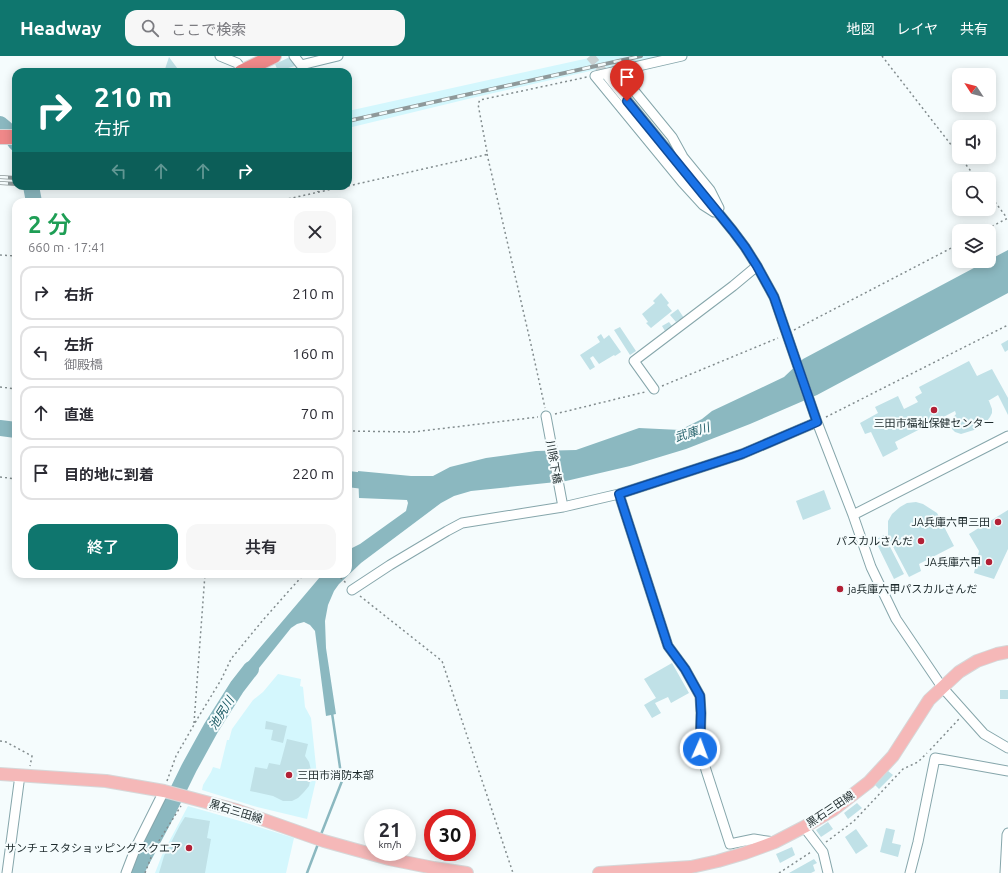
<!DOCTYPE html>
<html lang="ja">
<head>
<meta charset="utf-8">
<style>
	:root { --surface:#fff; --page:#f7f7f7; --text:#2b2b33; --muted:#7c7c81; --line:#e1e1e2; --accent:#0f766e }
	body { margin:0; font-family:Ubuntu,"Noto Sans JP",sans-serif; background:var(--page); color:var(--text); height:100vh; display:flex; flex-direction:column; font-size:15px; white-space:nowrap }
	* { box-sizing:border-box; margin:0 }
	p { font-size:13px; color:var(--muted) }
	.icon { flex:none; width:22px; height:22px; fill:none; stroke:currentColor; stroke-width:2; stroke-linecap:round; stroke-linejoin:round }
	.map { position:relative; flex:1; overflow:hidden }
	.drawer { position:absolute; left:12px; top:142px; width:340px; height:380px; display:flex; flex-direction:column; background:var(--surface); border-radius:12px; box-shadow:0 2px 10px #0003 }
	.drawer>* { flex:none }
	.hud { position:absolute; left:12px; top:12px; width:340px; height:122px; border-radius:12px; box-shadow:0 2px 10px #0003; background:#0f766e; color:#fff; overflow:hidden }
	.needle { width:26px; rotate:306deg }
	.fabs { position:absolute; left:952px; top:12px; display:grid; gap:8px }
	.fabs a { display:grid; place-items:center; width:44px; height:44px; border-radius:8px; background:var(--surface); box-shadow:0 2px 10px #0003; font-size:20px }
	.speed { position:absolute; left:364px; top:753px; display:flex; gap:8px; font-size:20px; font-weight:700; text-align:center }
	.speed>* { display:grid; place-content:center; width:52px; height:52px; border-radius:50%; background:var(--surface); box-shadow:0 2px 10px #0003; line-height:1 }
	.speed small { font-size:10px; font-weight:400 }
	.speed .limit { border:6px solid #d22; background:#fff; color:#111 }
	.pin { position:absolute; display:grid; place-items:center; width:34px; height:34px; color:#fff; margin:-41px -17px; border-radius:50% 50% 50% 0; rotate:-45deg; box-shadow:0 0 4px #0007 }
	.pin .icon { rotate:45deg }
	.me { position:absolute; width:44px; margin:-22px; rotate:2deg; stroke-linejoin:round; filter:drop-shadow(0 0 3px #0008) }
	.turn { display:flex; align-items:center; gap:14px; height:84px; padding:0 16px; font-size:18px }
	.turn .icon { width:52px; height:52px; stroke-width:2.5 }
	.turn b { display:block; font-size:28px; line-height:34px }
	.lanes { display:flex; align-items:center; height:38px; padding:0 16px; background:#0003; justify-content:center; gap:20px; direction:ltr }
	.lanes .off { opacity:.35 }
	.round { display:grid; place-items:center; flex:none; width:42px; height:42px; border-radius:12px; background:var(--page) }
	.headline { display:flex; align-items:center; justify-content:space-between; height:68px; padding:0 16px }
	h1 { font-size:24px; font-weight:600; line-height:30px; color:#1e9e55 }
	.primary-button { display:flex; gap:8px; margin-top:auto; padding:8px 16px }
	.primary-button a { flex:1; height:46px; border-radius:12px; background:var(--accent); color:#fff; font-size:16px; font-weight:600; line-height:46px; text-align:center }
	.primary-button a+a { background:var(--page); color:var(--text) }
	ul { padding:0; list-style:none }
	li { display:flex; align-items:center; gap:12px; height:54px; margin:0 8px 6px; padding:0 8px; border:2px solid var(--line); border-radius:12px }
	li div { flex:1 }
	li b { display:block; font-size:15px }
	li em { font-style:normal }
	header { display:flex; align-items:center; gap:24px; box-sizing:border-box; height:56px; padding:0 20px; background:var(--accent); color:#fff }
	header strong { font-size:19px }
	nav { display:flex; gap:22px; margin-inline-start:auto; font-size:14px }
	.search { width:280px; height:36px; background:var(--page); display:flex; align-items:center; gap:10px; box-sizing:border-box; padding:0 14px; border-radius:12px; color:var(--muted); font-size:15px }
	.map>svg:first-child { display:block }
	.built { fill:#d4f7fd }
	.water { fill:#8bb8c0 }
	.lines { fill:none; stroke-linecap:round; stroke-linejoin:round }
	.stream { stroke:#8bb8c0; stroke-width:2.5 }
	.river { stroke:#8bb8c0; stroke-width:16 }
	.building { fill:#c0e1e7 }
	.minor-tunnel { stroke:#cad2d3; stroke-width:9; stroke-dasharray:9 4.5; stroke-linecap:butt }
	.minor-casing { stroke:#86a6ab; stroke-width:11 }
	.major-casing { stroke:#d6d8d9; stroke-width:14 }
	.highway-casing { stroke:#d6d8d9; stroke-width:16 }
	.path { stroke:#828c8e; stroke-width:1.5; stroke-dasharray:2 3; stroke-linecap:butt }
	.minor { stroke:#fff; stroke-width:9 }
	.major { stroke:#f5b8b8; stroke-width:12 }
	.highway { stroke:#ef8889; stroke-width:14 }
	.rail-casing { stroke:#8f999a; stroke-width:4 }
	.rail { stroke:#f5fcfd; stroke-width:2.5; stroke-dasharray:8; stroke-linecap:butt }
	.route-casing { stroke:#114b97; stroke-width:10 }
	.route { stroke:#1a73e8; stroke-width:7 }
	.poi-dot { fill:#b22035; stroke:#f5fcfd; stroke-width:1.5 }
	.labels { text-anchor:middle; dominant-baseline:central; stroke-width:4; stroke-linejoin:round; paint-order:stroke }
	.poi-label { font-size:11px; fill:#1c292b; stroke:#f5fcfd; text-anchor:end }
	.street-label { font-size:11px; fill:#1c292b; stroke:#f5fcfd }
	.water-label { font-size:12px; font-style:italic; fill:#1a5963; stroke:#f5fcfd }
</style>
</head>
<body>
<header>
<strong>Headway</strong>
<div class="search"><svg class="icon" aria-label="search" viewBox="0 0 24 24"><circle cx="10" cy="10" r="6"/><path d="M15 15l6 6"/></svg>ここで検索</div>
<nav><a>地図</a><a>レイヤ</a><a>共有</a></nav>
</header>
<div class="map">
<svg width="1008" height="817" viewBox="0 0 1008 817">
	<rect width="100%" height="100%" fill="#f5fcfd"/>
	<path class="built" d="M 598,0 L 662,0 L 590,15 L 472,42 L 348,72 L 348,55 Z
		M 278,618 L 301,623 L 300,630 L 303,631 L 305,651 L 311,662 L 317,720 L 307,763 L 257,751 L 202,734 L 203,729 L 211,716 L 213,711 L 220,713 L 227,684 L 229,684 L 232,673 L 253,644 L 263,636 Z
		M 188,750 L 240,765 L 294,782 L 286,817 L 155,817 L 162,799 Z"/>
	<path class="water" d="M 1008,194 L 1008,237 L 817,339 L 750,368 L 686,393 L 630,410 L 566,425 L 471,435 L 454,440 L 441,447 L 361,507 L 339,528 L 334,535 L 328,549 L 325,565 L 326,592 L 336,658 L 326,660 L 315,575 L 310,569 L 304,566 L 297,568 L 291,572 L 255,617 L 243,634 L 231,626 L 320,521 L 323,518 L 348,518 L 348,494 L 360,488 L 406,455 L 408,447 L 407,444 L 359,442 L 358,415 L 411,420 L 433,420 L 450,411 L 486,402 L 536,395 L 576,394 L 639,372 L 680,374 L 702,363 L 712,355 L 784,321 L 803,303 L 987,205 L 989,205 L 989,204 Z"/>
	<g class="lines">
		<path class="stream" d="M 320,781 L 342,725 L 332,657
			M 307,817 L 318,788"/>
		<path class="river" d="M 0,68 L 6,73 L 16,87
			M 31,130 L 34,146
			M 0,372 L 16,374
			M 348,423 L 380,427
			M 136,817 L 139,810 L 164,763 L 189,712 L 211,672 L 237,631 L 251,613"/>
	</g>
	<path class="building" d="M 169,1 L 180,16 L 164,16 Z
		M 290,1 L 295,10 L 278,15 L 275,8 Z
		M 310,10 L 312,15 L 309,16 L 299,16 L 299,13 Z
		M 661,237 L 669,247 L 667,249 L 672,255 L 651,272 L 646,267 L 648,266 L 642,258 L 655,247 L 653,245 Z
		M 678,253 L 684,262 L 680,266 L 679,264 L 676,266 L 670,259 Z
		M 669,266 L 672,270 L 665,275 L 662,270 Z
		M 620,271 L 636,295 L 630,299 L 614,274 Z
		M 601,278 L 604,283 L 609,279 L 621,296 L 615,300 L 614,299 L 599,308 L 593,300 L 590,302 L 595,311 L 590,314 L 580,299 L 600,286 L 597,281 Z
		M 1008,284 L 1008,294 L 1005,296 L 1001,288 Z
		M 969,305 L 977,320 L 992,313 L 1008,342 L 1008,359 L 998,339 L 988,345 L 989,345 L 992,353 L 992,357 L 990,361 L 987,365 L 981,370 L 974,374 L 961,378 L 955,376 L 951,372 L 950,368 L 952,363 L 956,358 L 955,355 L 895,386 L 898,393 L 883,401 L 871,376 L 865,378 L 860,367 L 878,357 L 875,351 L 898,340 L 904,353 L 918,346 L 915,341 L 922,337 L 919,331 Z
		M 824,434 L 831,453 L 803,464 L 796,445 Z
		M 916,446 L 923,448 L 937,457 L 954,490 L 919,508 L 921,515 L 909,521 L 888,481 L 888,465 L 892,458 L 900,451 L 907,447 Z
		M 1008,454 L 1008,493 L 994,523 L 974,517 L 979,495 L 969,478 Z
		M 884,479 L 904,518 L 894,523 L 875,484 Z
		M 672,607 L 689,637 L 671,647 L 668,641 L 655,647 L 661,657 L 652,662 L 644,649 L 656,642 L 644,623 Z
		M 1000,634 L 1008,634 L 1008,643 L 1000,643 Z
		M 266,665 L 287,670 L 283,687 L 271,684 L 273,674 L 265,673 Z
		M 287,683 L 308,688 L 305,700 L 309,706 L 311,714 L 311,721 L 309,730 L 304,736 L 298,742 L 292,745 L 283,745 L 273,740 L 250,735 L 255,711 L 267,713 L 269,707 L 280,709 Z
		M 888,715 L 893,719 L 879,733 L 875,729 Z
		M 857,747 L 862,752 L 848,763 L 844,757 Z
		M 185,761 L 210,765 L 207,782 L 211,783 L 205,817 L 159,817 L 164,800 L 180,769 Z
		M 828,766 L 833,773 L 821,781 L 816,774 Z
		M 886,772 L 895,774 L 892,787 L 901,789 L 898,801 L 880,796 Z
		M 856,773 L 868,790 L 856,798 L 845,781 Z
		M 792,791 L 795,799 L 780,807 L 776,798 Z
		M 814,803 L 817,807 L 813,809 L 815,815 L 811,817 L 789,817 Z"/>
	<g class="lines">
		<path class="minor-tunnel" d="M 590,0 L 608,21"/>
		<defs>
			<path id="minor" d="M 220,0 L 237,7 L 243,15
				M 294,0 L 301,9 L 338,0
				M 682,0 L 595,20 L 682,126 L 703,149 L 714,156
				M 618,15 L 672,81 L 683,101 L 710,134 L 719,152
				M 608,21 L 733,175 L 745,191 L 757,210 L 774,241 L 817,366 L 853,459 L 871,511 L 896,563 L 942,631 L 984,678 L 1008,692
				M 654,333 L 634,305 L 733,230 L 757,210
				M 546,360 L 563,451
				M 619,438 L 668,590 L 685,613 L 700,640 L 701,657 L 700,693 L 706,714 L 730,788 L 754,783 L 774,786
				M 853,459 L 1008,380
				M 352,534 L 390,509 L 447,475 L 462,467 L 563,451 L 619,438 L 742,398 L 817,366
				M 804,771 L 823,796 L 828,817
				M 7,817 L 20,719
				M 126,817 L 136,791 L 164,735
				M 910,817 L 918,786 L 935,702 L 1008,715
				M 1005,817 L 1007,779 L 1008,777"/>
			<path id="major" d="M 0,718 L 106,725 L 164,735 L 236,754 L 324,785 L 389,803 L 434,812 L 467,817
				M 599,817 L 691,811 L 718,805 L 745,797 L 775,786 L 804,771 L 833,754 L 869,726 L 893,700 L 929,644 L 959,616 L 977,605 L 997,598 L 1008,596"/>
			<path id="highway" d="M 241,16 L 274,0
				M 0,81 L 16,81"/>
		</defs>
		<use href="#minor" class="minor-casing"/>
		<use href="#major" class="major-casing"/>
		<use href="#highway" class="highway-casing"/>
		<path class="path" d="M 882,0 L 959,99
			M 487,98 L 532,293 L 545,352
			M 960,101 L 977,123
			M 317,130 L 318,136
			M 348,130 L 485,99 L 487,98 L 487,96 L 478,48 L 480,44 L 587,21
			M 989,138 L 1007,162
			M 274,146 L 346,130
			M 983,175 L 1008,162
			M 0,199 L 16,200
			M 794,274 L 959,188
			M 662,330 L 778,282
			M 0,331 L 16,333
			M 555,358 L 645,336
			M 826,361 L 1008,269
			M 348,375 L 413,376 L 538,361
			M 0,421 L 16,423
			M 337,518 L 347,528
			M 360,540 L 442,605 L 513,817
			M 194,667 L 205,518
			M 0,685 L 6,686 L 32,700 L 30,710
			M 930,694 L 959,663
			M 167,725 L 176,700 L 199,660 L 221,624 L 231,603 L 263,564 L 304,518
			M 826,786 L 854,765 L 903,713 L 918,706 L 927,697
			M 145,817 L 155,791 L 181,750
			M 779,817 L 811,796"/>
		<use href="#minor" class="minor"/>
		<use href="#major" class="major"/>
		<use href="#highway" class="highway"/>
		<defs>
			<path id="rail" d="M 348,65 L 641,0
				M 0,121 L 16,122
				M 0,127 L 16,128"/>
		</defs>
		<use href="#rail" class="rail-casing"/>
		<use href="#rail" class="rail"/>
	</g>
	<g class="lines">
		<defs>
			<path id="route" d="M 627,45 L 733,175 L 745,191 L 757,210 L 774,241 L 817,366 L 742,398 L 619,438 L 668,590 L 685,613 L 700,640 L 701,657 L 700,693"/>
		</defs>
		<use href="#route" class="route-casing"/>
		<use href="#route" class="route"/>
	</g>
	<g class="poi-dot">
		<circle cx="934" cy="354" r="4"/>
		<circle cx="998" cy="466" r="4"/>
		<circle cx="921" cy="485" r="4"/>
		<circle cx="989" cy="506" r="4"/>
		<circle cx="840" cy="533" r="4"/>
		<circle cx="289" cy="719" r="4"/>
		<circle cx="189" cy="792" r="4"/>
	</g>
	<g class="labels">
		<g class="poi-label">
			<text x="934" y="367" text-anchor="middle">三田市福祉保健センター</text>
			<text x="990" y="466">JA兵庫六甲三田</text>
			<text x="913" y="485">パスカルさんだ</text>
			<text x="981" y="506">JA兵庫六甲</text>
			<text x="848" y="533" text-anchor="start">ja兵庫六甲パスカルさんだ</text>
			<text x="297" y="719" text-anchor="start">三田市消防本部</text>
			<text x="181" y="792">サンチェスタショッピングスクエア</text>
		</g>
		<g class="street-label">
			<text transform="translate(554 406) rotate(80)">川除下橋</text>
			<text transform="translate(830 753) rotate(-34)">黒石三田線</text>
			<text transform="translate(236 755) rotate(17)">黒石三田線</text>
		</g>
		<g class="water-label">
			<text transform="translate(692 376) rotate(-18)">武庫川</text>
			<text transform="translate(221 657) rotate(-58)">池尻川</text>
		</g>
	</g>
</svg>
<div class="fabs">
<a><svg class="needle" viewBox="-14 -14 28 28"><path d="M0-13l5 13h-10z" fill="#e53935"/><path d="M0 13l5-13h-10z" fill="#7c7c81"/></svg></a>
<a><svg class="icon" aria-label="sound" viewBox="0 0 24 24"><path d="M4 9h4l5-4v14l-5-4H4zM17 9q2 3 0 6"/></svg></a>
<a><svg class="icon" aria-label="search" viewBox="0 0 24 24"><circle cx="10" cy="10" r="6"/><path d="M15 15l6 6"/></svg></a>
<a><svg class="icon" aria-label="layers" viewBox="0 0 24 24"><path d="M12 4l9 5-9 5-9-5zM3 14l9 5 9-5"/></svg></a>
</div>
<div class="speed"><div>21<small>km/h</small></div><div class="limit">30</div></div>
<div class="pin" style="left:627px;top:45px;background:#d93025"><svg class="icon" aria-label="arrive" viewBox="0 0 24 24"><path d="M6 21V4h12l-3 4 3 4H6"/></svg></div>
<svg class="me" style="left:700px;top:693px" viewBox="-20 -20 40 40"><circle r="17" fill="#1a73e8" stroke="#fff" stroke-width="3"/><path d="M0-11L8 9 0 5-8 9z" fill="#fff"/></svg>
<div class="hud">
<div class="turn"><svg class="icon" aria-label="right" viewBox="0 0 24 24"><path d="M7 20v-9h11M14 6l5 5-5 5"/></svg><div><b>210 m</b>右折</div></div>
<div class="lanes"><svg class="icon off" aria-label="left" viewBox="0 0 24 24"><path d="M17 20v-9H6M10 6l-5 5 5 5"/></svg><svg class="icon off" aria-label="ahead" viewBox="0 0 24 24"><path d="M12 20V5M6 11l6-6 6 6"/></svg><svg class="icon off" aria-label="ahead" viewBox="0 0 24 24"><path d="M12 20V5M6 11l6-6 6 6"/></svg><svg class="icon" aria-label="right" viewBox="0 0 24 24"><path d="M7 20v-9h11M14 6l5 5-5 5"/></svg></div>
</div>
<section class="drawer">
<div class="headline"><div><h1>2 分</h1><p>660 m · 17:41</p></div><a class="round"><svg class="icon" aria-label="close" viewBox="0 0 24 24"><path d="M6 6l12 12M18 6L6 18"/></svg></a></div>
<ul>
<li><svg class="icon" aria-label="right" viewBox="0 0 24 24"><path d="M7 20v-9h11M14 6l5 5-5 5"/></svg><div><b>右折</b></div><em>210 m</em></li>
<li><svg class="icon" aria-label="left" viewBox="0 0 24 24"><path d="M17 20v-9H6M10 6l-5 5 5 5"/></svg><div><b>左折</b><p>御殿橋</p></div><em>160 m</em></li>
<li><svg class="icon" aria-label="ahead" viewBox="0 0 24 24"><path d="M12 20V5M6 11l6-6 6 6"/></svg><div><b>直進</b></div><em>70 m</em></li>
<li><svg class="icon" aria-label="arrive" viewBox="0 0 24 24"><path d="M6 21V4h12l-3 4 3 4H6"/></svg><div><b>目的地に到着</b></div><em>220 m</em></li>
</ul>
<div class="primary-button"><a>終了</a><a>共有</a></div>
</section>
</div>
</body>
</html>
